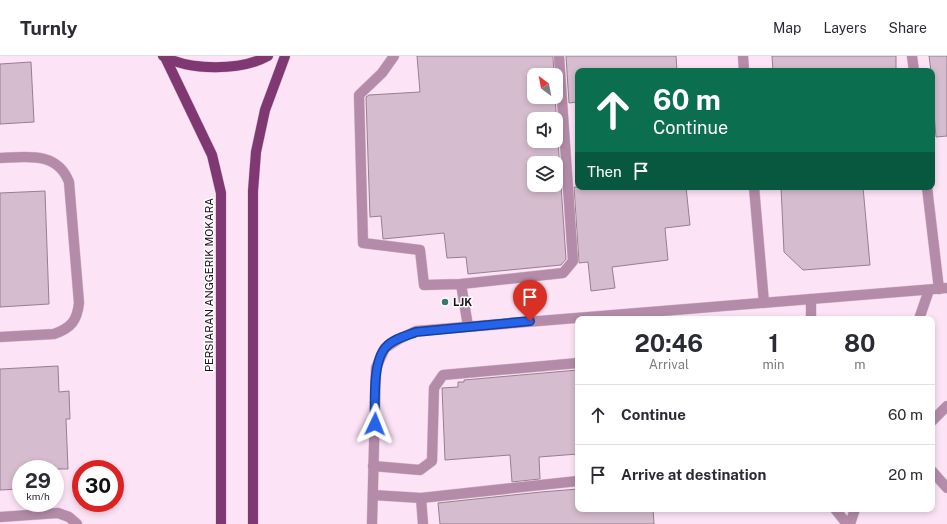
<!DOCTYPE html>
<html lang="en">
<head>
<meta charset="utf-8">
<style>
	:root { --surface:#fff; --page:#f7f7f7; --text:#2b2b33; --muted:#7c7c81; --line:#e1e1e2 }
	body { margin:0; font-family:"Public Sans",sans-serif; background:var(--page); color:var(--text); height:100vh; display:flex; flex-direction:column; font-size:15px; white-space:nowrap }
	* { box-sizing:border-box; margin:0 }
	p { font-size:13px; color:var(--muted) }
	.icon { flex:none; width:22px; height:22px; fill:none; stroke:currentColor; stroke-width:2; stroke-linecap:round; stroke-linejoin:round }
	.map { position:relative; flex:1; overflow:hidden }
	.sheet { position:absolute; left:575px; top:260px; width:360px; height:196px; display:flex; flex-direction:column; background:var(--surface); border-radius:8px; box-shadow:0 2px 6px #0003 }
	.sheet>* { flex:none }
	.guide { position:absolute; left:575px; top:12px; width:360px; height:122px; border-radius:8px; box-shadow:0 2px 6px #0003; background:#0b6e4f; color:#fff; overflow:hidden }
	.needle { width:26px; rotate:328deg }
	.controls { position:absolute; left:527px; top:12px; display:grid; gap:8px }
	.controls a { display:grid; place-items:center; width:36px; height:36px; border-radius:8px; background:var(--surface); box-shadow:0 2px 6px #0003; font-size:20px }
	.speed { position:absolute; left:12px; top:404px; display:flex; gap:8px; font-size:20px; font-weight:700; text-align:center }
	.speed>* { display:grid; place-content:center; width:52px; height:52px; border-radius:50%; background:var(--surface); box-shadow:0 2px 6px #0003; line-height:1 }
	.speed small { font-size:10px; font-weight:400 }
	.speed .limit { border:6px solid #d22; background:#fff; color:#111 }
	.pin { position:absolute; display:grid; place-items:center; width:34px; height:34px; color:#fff; margin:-41px -17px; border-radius:50% 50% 50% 0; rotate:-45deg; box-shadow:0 0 4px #0007 }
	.pin .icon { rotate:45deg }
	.me { position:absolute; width:44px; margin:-22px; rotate:2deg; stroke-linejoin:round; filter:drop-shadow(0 0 3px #0008) }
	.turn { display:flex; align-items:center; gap:14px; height:84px; padding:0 12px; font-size:18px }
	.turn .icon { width:52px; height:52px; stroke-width:2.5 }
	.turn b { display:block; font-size:28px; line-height:34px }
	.then { display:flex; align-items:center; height:38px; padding:0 12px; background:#0003; gap:8px; font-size:15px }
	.eta { display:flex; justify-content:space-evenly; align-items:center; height:68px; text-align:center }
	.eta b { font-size:24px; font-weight:700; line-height:28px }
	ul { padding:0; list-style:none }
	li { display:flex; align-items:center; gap:12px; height:60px; padding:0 12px; border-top:1px solid var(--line) }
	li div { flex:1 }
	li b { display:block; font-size:15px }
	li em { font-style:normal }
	header { display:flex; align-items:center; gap:24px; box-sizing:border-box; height:56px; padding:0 20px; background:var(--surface); border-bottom:1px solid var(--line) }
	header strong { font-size:19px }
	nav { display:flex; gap:22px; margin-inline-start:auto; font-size:14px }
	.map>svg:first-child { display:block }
	.building { fill:#d5bcce; stroke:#977f90; fill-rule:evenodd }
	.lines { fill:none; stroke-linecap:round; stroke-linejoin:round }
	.lane-casing { stroke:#d9c1d2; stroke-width:11 }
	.street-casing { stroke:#d9c1d2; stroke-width:11 }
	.primary-casing { stroke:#d9c1d2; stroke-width:11 }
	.lane { stroke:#b48ba9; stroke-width:10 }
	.street { stroke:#b48ba9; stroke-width:10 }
	.primary { stroke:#7f3871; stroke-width:10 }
	.route-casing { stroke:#184099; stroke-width:10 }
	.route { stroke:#2563eb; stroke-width:7 }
	.poi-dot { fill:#367a6e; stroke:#fff; stroke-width:1.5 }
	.labels { text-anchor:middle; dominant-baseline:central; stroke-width:3; stroke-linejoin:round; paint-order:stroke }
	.street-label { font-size:11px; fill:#1a1118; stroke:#fff }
	.poi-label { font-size:11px; font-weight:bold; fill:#1a1118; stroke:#fff; text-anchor:start }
</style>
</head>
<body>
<header>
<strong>Turnly</strong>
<nav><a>Map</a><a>Layers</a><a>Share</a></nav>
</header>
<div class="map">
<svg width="947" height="468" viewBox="0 0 947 468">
	<rect width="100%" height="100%" fill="#fde3f6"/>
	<path class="building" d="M 417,0 L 553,0 L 554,19 L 534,19 L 534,41 L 555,41 L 566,203 L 561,209 L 468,218 L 466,201 L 447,202 L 444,177 L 383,183 L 381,160 L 370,161 L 366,41 L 369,39 L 420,36 ZM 534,63 L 556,63 L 556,85 L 534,85 ZM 534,107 L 556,107 L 556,129 L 534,129 Z
		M 566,0 L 676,0 L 677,15 L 578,15 L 578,46 L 569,47 Z
		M 772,0 L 896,0 L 896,15 L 773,15 Z
		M 929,0 L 947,0 L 947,80 L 936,81 L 932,36 L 932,15 L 931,15 Z
		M 31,6 L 34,66 L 0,68 L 0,8 Z
		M 574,131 L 686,131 L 690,169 L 665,172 L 668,204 L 612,211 L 615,232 L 591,235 L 588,206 L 579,207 Z
		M 781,131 L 863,131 L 870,209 L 803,214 L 784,196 Z
		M 45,135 L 49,248 L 0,251 L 0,137 Z
		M 58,310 L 59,336 L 69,335 L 70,363 L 66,363 L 68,413 L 21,413 L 21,433 L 0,434 L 0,313 Z
		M 578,314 L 578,398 L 539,401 L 540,423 L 512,426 L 510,399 L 445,404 L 442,332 L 458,331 L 458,326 L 464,326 L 464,324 Z
		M 578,433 L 578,453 L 653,453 L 654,468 L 440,468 L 438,447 L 541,436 Z"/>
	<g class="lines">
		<defs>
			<path id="lane" d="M 394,0 L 382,17 L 359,39 L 363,187 L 420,194 L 424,229 L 461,228 L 563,217 L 573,205 L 559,0
				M 912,0 L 914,15
				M 927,131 L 939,233
				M 461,228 L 468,270
				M 811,243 L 811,263
				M 919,263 L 929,234
				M 932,365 L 947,350
				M 373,410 L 420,414 L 432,405 L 434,332 L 443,319 L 578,307
				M 932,415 L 947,432
				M 373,439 L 421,442 L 423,468
				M 421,442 L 578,425
				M 835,453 L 847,468
				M 850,468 L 855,453"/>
			<path id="street" d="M 743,0 L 744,15
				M 0,102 C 27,101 57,95 69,126 L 79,247 C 77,265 71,272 54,278 L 0,281
				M 754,131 L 764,247
				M 0,461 L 58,457 L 69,461 L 77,468
				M 372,468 L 376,312 L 385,292 L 399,283 L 416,275 L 947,232"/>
			<path id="primary" d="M 163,0 C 190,15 241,15 268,0
				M 165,1 L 212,99 L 221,137 L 221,468
				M 253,468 L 253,135 L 256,96 L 265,54 L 285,0"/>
		</defs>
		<use href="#lane" class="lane-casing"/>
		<use href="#street" class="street-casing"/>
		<use href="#primary" class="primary-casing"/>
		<use href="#lane" class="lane"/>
		<use href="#street" class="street"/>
		<use href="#primary" class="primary"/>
	</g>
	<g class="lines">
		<defs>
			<path id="route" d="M 375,368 C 375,349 372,305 386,291 C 393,283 406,280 416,276 L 530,265"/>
		</defs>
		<use href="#route" class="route-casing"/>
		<use href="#route" class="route"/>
	</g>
	<circle class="poi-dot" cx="445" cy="246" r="4"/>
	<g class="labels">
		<g class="street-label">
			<text transform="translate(209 229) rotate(-90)">PERSIARAN ANGGERIK MOKARA</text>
		</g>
		<g class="poi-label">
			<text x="453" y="246">LJK</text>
		</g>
	</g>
</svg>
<div class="controls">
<a><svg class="needle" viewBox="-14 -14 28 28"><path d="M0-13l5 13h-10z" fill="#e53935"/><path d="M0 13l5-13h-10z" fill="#7c7c81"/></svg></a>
<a><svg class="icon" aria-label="sound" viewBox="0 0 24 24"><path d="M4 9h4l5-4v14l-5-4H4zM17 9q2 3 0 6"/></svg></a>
<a><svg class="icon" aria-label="layers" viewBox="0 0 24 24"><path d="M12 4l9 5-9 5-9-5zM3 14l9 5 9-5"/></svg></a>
</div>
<div class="speed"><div>29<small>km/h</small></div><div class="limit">30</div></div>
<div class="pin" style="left:530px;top:265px;background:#d93025"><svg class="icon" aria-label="arrive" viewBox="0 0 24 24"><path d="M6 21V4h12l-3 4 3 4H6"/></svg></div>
<svg class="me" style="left:375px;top:368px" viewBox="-20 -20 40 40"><path d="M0-17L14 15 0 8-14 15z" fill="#2563eb" stroke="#fff" stroke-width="4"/></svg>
<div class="guide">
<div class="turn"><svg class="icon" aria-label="ahead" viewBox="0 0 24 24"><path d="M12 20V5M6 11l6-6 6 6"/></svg><div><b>60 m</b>Continue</div></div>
<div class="then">Then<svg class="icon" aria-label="arrive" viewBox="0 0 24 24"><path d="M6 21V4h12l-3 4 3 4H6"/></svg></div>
</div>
<section class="sheet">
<div class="eta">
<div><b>20:46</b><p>Arrival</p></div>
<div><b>1</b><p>min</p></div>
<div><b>80</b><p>m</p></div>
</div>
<ul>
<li><svg class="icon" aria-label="ahead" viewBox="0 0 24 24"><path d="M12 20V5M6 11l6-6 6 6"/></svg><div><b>Continue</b></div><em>60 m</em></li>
<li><svg class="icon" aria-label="arrive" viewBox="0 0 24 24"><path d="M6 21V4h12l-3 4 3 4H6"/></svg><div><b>Arrive at destination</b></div><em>20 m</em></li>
</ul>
</section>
</div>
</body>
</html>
